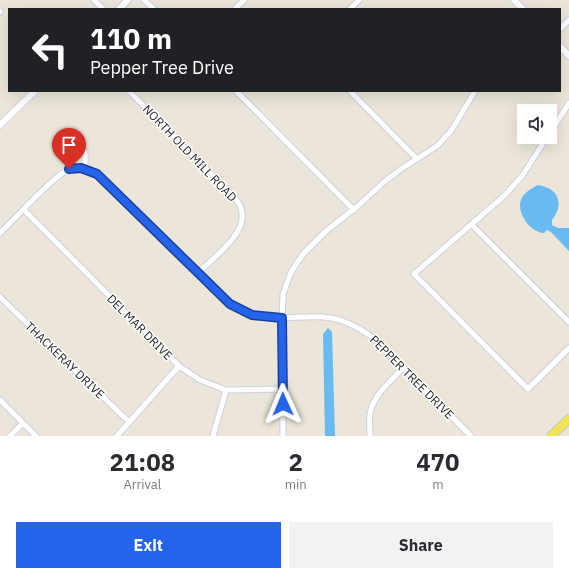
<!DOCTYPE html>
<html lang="en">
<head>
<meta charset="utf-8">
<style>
	:root { --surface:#fff; --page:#f2f2f3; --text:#2b2b33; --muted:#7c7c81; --accent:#2563eb }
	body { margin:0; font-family:"IBM Plex Sans",sans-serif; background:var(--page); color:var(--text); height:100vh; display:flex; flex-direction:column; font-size:15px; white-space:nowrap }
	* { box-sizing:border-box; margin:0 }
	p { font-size:13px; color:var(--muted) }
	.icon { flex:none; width:22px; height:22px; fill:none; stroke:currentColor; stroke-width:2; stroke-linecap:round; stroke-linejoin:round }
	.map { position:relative; height:436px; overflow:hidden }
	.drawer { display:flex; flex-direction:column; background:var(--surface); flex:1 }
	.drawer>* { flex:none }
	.top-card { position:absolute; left:8px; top:8px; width:553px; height:84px; border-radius:0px; box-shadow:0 4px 16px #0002; background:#202124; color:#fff; overflow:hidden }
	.controls { position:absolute; left:517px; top:104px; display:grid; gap:8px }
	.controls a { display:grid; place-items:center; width:40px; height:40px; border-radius:0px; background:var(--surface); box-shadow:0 4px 16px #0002; font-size:20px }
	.pin { position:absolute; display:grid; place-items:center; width:34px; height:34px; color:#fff; margin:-41px -17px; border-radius:50% 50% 50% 0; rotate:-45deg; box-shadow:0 0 4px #0007 }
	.pin .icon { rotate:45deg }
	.me { position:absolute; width:44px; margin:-22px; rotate:359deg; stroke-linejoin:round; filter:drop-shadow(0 0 3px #0008) }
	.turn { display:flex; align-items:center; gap:14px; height:84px; padding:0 16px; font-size:18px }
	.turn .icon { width:52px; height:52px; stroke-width:2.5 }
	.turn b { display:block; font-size:28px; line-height:34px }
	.eta { display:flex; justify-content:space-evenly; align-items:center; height:68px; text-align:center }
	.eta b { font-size:24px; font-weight:700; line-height:28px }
	.primary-button { display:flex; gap:8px; margin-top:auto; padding:8px 16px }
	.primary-button a { flex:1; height:46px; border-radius:0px; background:var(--accent); color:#fff; font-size:16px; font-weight:700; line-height:46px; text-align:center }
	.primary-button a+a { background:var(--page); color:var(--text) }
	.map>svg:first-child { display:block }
	.water { fill:#69baf0 }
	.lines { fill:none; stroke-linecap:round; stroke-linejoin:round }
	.minor-casing { stroke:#cecfe2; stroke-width:7 }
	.tertiary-casing { stroke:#cecfe2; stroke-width:8 }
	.primary-casing { stroke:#c7c7c7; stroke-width:10 }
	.minor { stroke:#fff; stroke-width:5 }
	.tertiary { stroke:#fff; stroke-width:6 }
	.primary { stroke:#f2e457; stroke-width:8 }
	.route-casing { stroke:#184099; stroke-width:10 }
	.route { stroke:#2563eb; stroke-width:7 }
	.labels { text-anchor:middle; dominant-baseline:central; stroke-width:3; stroke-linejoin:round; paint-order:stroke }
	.street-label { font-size:12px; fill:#282828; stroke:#fff }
</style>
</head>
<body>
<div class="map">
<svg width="569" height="436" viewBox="0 0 569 436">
	<rect width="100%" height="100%" fill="#ebe6d9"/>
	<path class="water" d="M 538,185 C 558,188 565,203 552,220 L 552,225 L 558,228 L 569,228 L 569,251 L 551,232 L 547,230 L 544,233 C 537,233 530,227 526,222 C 515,205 519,194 538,185 Z
		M 328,328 L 332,332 L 335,436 L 325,436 L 323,334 Z"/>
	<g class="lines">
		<defs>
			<path id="minor" d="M 94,0 L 103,9
				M 144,0 L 154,9
				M 235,9 L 244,0
				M 350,9 L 359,0
				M 0,11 L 0,12
				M 560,29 L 569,20
				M 129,91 L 236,199 C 258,227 216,255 198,273
				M 236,91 L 354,210
				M 350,91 L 417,159
				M 550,133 L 569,103
				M 547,137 L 522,176 L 504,196 L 414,274 L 528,389 L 569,348
				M 69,169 L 73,150 L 77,148 L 85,152 L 85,170
				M 24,210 L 179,366 L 200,380 L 226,390 L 283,389
				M 472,225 L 569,322
				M 0,233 C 14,220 58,170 73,168 C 82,167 89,172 97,174 L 230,304 C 271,331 307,307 345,322 C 374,333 388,353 408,373 C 429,394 450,415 471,436
				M 0,297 L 129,422
				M 0,400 L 36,436
				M 10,436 L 23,423
				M 117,436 L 179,366
				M 213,436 L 226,390
				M 283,436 L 282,318 L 283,294 L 291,272 L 303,254 L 326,231 L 359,205 L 385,181 L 401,169 L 437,146 L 451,131 L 475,91
				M 370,436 C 370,429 369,421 370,414 C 373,395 391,381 403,368"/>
			<path id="tertiary" d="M 514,0 L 523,9
				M 119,9 L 128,0
				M 560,46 L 569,56
				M 0,125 L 35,91"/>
			<path id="primary" d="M 551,436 L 569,419"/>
		</defs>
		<use href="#minor" class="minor-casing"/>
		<use href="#tertiary" class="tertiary-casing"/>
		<use href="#primary" class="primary-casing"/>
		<use href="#minor" class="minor"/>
		<use href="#tertiary" class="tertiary"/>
		<use href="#primary" class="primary"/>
	</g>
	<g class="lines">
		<defs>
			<path id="route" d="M 69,169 L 81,168 L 97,174 L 230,304 L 252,315 L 282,318 L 283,404"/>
		</defs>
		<use href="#route" class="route-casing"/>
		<use href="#route" class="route"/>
	</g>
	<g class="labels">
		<g class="street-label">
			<text transform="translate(190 153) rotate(46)">NORTH OLD MILL ROAD</text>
			<text transform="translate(140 327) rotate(45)">DEL MAR DRIVE</text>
			<text transform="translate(65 360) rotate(44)">THACKERAY DRIVE</text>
			<text transform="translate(412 377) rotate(45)">PEPPER TREE DRIVE</text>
		</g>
	</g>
</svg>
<div class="controls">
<a><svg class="icon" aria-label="sound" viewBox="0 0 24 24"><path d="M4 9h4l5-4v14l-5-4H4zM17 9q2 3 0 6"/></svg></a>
</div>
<div class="pin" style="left:69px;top:169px;background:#d93025"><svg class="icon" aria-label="arrive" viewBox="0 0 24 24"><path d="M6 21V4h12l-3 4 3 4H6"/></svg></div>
<svg class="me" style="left:283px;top:404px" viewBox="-20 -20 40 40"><path d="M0-17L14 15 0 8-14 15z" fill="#2563eb" stroke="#fff" stroke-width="4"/></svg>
<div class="top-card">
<div class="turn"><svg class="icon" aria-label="left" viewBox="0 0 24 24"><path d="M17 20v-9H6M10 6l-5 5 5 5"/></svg><div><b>110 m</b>Pepper Tree Drive</div></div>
</div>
</div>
<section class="drawer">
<div class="eta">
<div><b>21:08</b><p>Arrival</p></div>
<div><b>2</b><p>min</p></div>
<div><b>470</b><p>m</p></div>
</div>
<div class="primary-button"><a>Exit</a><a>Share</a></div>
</section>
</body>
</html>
